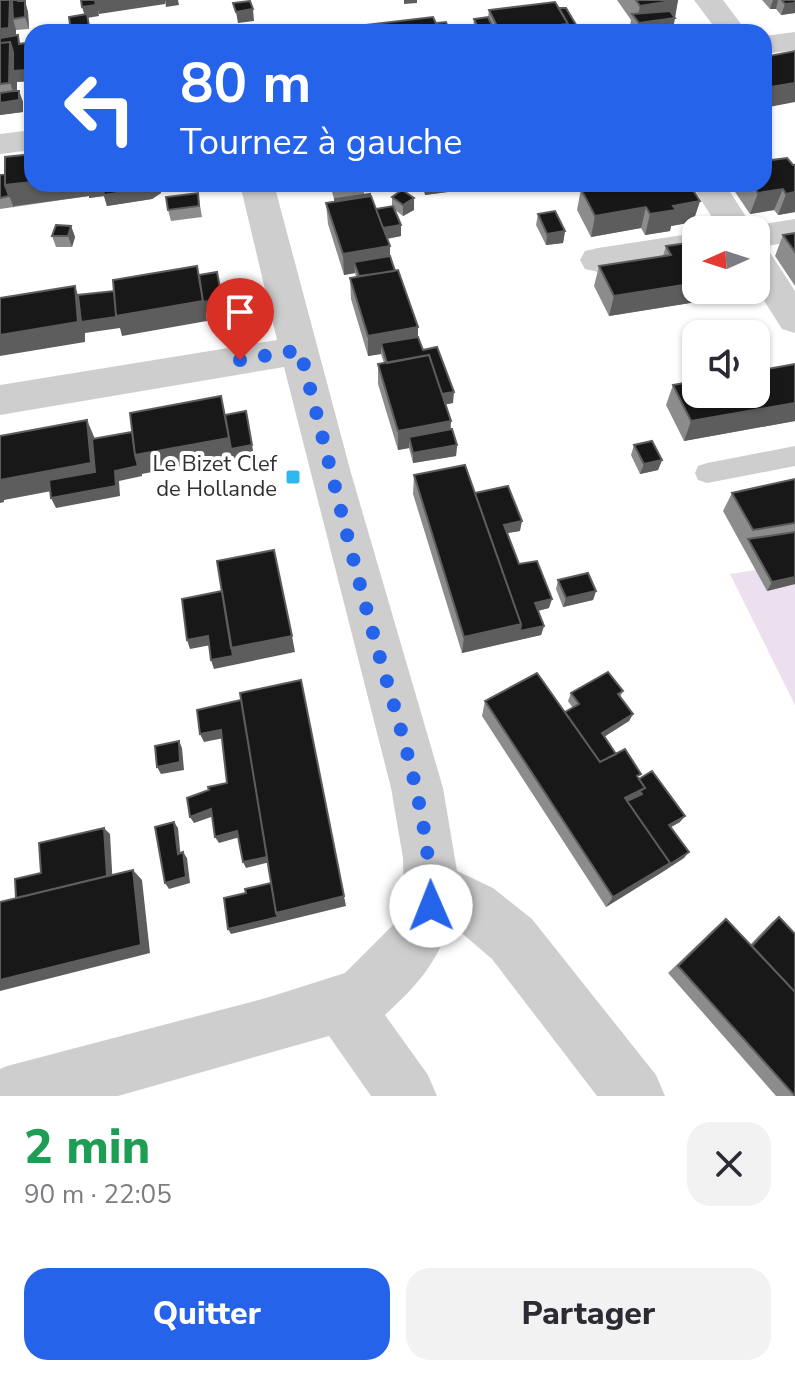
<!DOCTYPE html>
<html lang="fr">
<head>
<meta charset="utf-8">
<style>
	:root { --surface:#fff; --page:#f2f2f3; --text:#2b2b33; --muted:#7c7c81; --accent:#2563eb }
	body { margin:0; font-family:"Nunito Sans",sans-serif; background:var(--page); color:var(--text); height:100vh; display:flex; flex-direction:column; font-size:30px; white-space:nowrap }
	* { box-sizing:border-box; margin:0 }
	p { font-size:26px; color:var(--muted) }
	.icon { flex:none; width:44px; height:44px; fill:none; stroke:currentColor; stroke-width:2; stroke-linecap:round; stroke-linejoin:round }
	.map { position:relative; height:1096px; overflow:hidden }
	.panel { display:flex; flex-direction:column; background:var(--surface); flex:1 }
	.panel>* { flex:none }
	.banner { position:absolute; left:24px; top:24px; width:748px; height:168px; border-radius:24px; box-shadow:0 2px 6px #0004; background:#2563eb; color:#fff; overflow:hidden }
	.needle { width:52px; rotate:267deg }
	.buttons { position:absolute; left:682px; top:216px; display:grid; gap:16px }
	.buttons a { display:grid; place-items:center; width:88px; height:88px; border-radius:16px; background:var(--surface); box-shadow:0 2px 6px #0004; font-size:40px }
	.pin { position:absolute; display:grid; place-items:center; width:68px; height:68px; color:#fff; margin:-82px -34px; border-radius:50% 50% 50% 0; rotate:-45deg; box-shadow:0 0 8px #0007 }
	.pin .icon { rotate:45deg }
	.me { position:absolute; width:88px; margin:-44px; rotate:359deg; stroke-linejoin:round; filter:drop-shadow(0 0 6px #0008) }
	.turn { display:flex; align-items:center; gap:28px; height:168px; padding:0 24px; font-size:36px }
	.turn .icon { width:104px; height:104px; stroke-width:2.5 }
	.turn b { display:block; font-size:56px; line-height:68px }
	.round { display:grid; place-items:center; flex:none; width:84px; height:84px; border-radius:24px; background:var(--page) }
	.headline { display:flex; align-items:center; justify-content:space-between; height:136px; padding:0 24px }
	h1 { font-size:48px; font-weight:800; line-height:60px; color:#1e9e55 }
	.primary-button { display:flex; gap:16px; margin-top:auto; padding:16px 24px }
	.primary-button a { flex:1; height:92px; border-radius:24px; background:var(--accent); color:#fff; font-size:32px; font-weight:800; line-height:92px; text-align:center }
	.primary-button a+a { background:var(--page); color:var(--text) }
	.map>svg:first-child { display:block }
	.green { fill:#ecdfef }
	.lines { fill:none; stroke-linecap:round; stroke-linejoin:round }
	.lane { fill:#cecece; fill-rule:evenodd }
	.street { fill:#cecece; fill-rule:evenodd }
	.wall { fill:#8c8c8c }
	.shaded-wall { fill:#5d5d5d }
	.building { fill:#181818; stroke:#5d5d5d; stroke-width:2 }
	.route { stroke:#2563eb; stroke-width:14; stroke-dasharray:0 25.2 }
	.poi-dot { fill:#2db9ee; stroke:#fff; stroke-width:3 }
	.labels { text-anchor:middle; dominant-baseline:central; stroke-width:8; stroke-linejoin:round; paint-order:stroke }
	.poi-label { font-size:22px; fill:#313131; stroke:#fff; text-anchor:end }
</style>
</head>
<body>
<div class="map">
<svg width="795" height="1096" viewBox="0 0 795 1096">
	<rect width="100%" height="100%" fill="#fff"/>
	<path class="green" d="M 795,564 L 795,705 L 730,574 Z"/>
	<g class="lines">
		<path class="lane" d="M 795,446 L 795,466 L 707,483 L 698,480 L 695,473 L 698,466 L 707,463 Z"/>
		<path class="street" d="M 694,0 L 723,0 L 747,32 L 718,32 Z
			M 795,32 L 795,50 L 764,54 L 764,36 Z
			M 32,130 L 32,150 L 0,154 L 0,134 Z
			M 240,184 L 274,184 L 351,473 L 443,788 L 457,871 L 493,888 L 532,919 L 656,1075 L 665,1096 L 597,1096 L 492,959 L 451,924 C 432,969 420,982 385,1015 L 428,1075 L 437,1096 L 371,1096 L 329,1036 L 118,1096 L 0,1096 L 0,1069 L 7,1066 L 266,998 L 345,973 L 395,923 L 404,905 L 403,858 L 391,788 L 284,367 L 0,415 L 0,385 L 277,340 Z
			M 691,184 L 725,184 L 752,226 L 795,219 L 795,241 L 756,248 L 756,230 L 720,230 Z
			M 696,233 L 696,257 L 598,272 L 585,269 L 580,260 L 585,251 L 598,248 Z
			M 756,248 L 769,251 L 795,291 L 795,333 L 782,329 L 756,288 Z"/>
	</g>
	<path class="wall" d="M 0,0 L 25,1 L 28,12 L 29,29 L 16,30 L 16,35 L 21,44 L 26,43 L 30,54 L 31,81 L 17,82 L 17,91 L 19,91 L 23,102 L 23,112 L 0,115 Z
		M 617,0 L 678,0 L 673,29 L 655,32 L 634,32 L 630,26 L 631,20 Z
		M 762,0 L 795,0 L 795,13 L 781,15 L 776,9 L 770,9 Z
		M 559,8 L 578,28 L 577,32 L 474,32 L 473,30 L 474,19 L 488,18 L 489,10 Z
		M 793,165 L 795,165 L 795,212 L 778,215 L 774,210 L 750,214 L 731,186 L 732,184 L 764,184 Z
		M 0,175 L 32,184 L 173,184 L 160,186 L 161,193 L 152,199 L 107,206 L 104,196 L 89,198 L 89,196 L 0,209 Z
		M 330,184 L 364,184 L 364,195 L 376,209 L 392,207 L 392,197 L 414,198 L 414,210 L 403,216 L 395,210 L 401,225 L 401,236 L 387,239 L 390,256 L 423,350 L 453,403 L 446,404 L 451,430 L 457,445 L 456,456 L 413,463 L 409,448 L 398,450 L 378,384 L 378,364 L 384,363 L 381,354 L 368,356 L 351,299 L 350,278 L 356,277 L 355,273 L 344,275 L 328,224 L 326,203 L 335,201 L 337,199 L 334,199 Z
		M 423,184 L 478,184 L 478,188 L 425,195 L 423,190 Z
		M 581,189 L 700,201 L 693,222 L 671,226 L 670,231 L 645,235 L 641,228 L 591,237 L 577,210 Z
		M 198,193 L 202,217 L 171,221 L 168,210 Z
		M 538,214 L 565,231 L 563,243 L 546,245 L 536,225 Z
		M 71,226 L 75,237 L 72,247 L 56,247 L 52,236 Z
		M 795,233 L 795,286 L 775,256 L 783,235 Z
		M 666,246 L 696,290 L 737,290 L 734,296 L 609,316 L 594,286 L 599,266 L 663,256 Z
		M 795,364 L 795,421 L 684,441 L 666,405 L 673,385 Z
		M 634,445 L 662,460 L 658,470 L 640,474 L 631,455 Z
		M 414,475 L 475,493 L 520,531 L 507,533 L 519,564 L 549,608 L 538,611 L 544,626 L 541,635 L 462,653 L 413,494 Z
		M 795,479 L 795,584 L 767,591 L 723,511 L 732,493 Z
		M 558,580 L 596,591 L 593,600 L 563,607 L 556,589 Z
		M 623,691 L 620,697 L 633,714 L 629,721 L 604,737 L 616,754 L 680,822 L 671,827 L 684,858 L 606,907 L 482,716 L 485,701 L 565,712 L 573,708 L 568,701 L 571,693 Z
		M 779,917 L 795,1096 L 776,1096 L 668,973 L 715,928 L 726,919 L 750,945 L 772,922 Z"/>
	<path class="shaded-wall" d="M 10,0 L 12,0 L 13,19 L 16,30 L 16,49 L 26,43 L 30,54 L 31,81 L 17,82 L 17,101 L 19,91 L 23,102 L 23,112 L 0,115 L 0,103 L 16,101 L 0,51 L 0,29 Z
		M 95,0 L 165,0 L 165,4 L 99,14 L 98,10 L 99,16 L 87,18 L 91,32 L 90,32 L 82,7 Z
		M 165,0 L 178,0 L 179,5 L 166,7 Z
		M 404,0 L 417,0 L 417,3 L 404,4 Z
		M 678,0 L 673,29 L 655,32 L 637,32 L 639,23 L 637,21 L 640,6 Z
		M 773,0 L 778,0 L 776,9 L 770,9 Z
		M 795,0 L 795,13 L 781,15 L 785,4 Z
		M 25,1 L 28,12 L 29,29 L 25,17 Z
		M 253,9 L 254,21 L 238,23 L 236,12 Z
		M 568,24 L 578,28 L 577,32 L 502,32 Z
		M 795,83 L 795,102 L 764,108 L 764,88 Z
		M 32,182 L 32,184 L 173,184 L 160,186 L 161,193 L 152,199 L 107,206 L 104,196 L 89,198 L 89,196 L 14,206 L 14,208 L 5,185 Z
		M 425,184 L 478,184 L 478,188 L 425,195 Z
		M 783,189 L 774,210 L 750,214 L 758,193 Z
		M 795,192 L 795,212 L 778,215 L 786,194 Z
		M 414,198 L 414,210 L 403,216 L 403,205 Z
		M 700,201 L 693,222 L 671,226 L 670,231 L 645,235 L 650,214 L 673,206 Z
		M 646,207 L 641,228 L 591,237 L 595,216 Z
		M 401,225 L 401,236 L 380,240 L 380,228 Z
		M 71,226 L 75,237 L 72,247 L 68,236 Z
		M 565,231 L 563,243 L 546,245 L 547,234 Z
		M 390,246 L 390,267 L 354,262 L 355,273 L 344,275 L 343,254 Z
		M 696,283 L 696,290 L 737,290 L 734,296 L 609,316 L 614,296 Z
		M 75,286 L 82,307 L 116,316 L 202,287 L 222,299 L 224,310 L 206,313 L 207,321 L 122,336 L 120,328 L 85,333 L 85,342 L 0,356 L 0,334 Z
		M 418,327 L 418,348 L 381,343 L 381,354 L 368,356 L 368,336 Z
		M 454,392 L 453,403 L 438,406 L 439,395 Z
		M 221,396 L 225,416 L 252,445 L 254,456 L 234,460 L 233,456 L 142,474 L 142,476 L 119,481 L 120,496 L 56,508 L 51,498 L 115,471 L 135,455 Z
		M 795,403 L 795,421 L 684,441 L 691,421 Z
		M 87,420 L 95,439 L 99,482 L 4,500 L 4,502 L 0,503 L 0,460 Z
		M 451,421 L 450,440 L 409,437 L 409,448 L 398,450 L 398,431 Z
		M 457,445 L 456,456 L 413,463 L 413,453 Z
		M 662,460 L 658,470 L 640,474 L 644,464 Z
		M 522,521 L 520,531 L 502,534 L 504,525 Z
		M 795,577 L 795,584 L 767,591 L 772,582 Z
		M 596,591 L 593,600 L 563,607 L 566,598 Z
		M 552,599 L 549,608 L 533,612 L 535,603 Z
		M 521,624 L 544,626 L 541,635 L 462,653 L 464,637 Z
		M 208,636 L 211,645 L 190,649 L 187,640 Z
		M 292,636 L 295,652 L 214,669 L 211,660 L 231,648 Z
		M 633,714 L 629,721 L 599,740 L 602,733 Z
		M 221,730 L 224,738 L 204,742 L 200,734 Z
		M 179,741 L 182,748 L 184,770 L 161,774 L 157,767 Z
		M 645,788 L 637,800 L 622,804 L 625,798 Z
		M 211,809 L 214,816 L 194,823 L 190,817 Z
		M 685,816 L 680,822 L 664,831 L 669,825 Z
		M 174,822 L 178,828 L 181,860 L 178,854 Z
		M 104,828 L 110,834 L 113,888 L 23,909 Z
		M 237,831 L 240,837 L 219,843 L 215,837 Z
		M 183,852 L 187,858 L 190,883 L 169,889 L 165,883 Z
		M 689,852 L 684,858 L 661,873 L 606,907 L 613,897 Z
		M 268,856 L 270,862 L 246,868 L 243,862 Z
		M 133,870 L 142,880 L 150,953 L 0,991 L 0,980 Z
		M 344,896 L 346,906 L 231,934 L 228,929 L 276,913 Z"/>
	<path class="building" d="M 0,0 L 10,0 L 9,28 L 0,29 Z
		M 12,0 L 18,0 L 18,1 L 25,1 L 25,17 L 13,19 Z
		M 81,0 L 95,0 L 96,5 L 82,7 Z
		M 636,0 L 678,0 L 640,6 Z
		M 782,0 L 795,0 L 795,3 L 785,4 Z
		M 250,1 L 253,9 L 236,12 L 233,3 Z
		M 555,2 L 568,24 L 500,32 L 489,10 Z
		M 559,8 L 566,8 L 578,28 L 567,30 L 568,24 Z
		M 670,11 L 675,18 L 639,23 L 632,14 Z
		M 87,14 L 90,32 L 71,32 L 69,17 Z
		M 433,17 L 440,32 L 367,32 L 365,25 Z
		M 488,17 L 495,32 L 480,32 L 474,19 Z
		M 446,22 L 450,32 L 440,32 L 436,23 Z
		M 18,35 L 19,44 L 26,43 L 27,70 L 13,71 L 13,52 L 10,42 L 0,43 L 0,38 Z
		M 10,42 L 9,83 L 0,84 L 0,43 Z
		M 795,51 L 795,83 L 764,88 L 764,57 Z
		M 13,91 L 19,91 L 19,100 L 0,103 L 0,93 Z
		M 32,154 L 32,182 L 5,185 L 5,157 Z
		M 787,158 L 793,165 L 795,165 L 795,192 L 786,194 L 783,189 L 758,193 L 751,184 L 764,184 L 764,161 Z
		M 5,174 L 5,185 L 9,196 L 0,198 L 0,175 Z
		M 102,184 L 155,184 L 149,188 L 104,195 Z
		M 332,184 L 364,184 L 333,188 Z
		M 614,184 L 689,184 L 700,201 L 673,206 L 676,210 L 650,214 L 646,207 L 595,216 L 581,189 Z
		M 402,190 L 414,198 L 403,205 L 392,197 Z
		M 198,193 L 199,206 L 168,210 L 166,197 Z
		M 370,194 L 370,196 L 335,201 L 335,199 Z
		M 371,196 L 390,246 L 343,254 L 326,203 Z
		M 393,206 L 401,225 L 383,228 L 376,209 Z
		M 555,211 L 565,231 L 547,234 L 538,214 Z
		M 56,225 L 71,226 L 68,236 L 52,236 Z
		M 795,233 L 795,252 L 783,235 Z
		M 694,242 L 696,245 L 696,283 L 614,296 L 599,266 L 671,255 L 666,246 Z
		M 390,256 L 395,271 L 359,276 L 354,262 Z
		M 197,266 L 203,301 L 116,316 L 113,280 Z
		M 398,270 L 418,327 L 368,336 L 350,278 Z
		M 217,272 L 222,299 L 203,302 L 199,275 Z
		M 75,286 L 78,322 L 0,335 L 0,298 Z
		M 114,291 L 116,317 L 81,322 L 78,295 Z
		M 418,337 L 423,350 L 437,347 L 454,392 L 442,394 L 429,355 L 387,363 L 381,343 Z
		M 429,355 L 451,421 L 398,431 L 378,364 Z
		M 795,364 L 795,403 L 691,421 L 673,385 L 696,381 L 696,394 L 756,394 L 756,371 Z
		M 221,396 L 229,438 L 135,455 L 130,413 Z
		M 246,411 L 252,445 L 231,449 L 225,415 Z
		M 87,420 L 91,463 L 0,480 L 0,436 Z
		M 452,429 L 457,445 L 413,453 L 409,437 Z
		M 132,432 L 135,455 L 138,466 L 115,471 L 116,486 L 51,498 L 49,480 L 95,472 L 92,439 Z
		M 652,441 L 662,460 L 644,464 L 634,445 Z
		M 465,465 L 521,624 L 464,637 L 414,475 Z
		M 795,479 L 795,523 L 753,530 L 732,493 Z
		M 508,486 L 522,521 L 504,525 L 519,564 L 537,561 L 552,599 L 535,603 L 544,626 L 520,631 L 521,624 L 475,493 Z
		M 795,532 L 795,577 L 772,582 L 748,539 Z
		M 274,550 L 292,636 L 231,648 L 217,561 Z
		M 588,573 L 596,591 L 566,598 L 558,580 Z
		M 222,591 L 233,656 L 211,660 L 208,636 L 187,640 L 182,599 Z
		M 608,672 L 623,691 L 618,694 L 633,714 L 602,733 L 616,754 L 600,762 L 565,712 L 579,704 L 571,693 Z
		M 537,673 L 600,762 L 625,749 L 641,774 L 637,776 L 645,788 L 625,798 L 670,863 L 613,897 L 485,701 Z
		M 301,680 L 344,896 L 276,913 L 240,693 Z
		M 241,700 L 267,857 L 243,862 L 237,831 L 215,837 L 211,809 L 190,817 L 187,798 L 209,790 L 208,787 L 227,783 L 221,730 L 200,734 L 197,710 Z
		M 179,741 L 180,762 L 157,767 L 155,746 Z
		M 652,771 L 685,816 L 669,825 L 689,852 L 667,866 L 670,863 L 627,801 L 642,794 L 640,791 L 645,788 L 639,779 Z
		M 174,822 L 178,854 L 183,852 L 186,877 L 165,883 L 155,827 Z
		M 104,828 L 107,876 L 16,898 L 15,879 L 41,873 L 39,843 Z
		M 133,870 L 141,945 L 0,980 L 0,902 Z
		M 271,883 L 276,913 L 278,917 L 228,929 L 224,898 L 246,893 L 245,889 Z
		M 779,917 L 795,934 L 795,992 L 752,946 Z
		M 726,919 L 795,992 L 795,1096 L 678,966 Z"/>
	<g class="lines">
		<path class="route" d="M 240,360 L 300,350 C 325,444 347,539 373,633 C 398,723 430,812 431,906"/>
	</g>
	<rect class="poi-dot" x="285" y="469" width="16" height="16" rx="4"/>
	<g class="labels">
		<g class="poi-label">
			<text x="277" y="464">Le Bizet Clef<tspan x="277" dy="25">de Hollande</tspan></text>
		</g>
	</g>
</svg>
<div class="buttons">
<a><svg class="needle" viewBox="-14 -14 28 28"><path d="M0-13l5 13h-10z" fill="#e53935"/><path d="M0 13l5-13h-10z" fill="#7c7c81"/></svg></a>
<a><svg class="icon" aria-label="sound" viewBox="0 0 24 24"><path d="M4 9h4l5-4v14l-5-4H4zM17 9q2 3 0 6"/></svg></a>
</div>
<div class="pin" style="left:240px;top:360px;background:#d93025"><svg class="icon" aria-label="arrive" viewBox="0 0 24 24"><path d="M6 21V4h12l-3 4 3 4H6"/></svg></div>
<svg class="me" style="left:431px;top:906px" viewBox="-20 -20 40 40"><circle r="19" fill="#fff"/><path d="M0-13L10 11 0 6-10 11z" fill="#2563eb"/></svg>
<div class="banner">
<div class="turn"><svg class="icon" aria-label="left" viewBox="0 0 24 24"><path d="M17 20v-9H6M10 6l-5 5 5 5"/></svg><div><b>80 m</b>Tournez à gauche</div></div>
</div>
</div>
<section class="panel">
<div class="headline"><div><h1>2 min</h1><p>90 m · 22:05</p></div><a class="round"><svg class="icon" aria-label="close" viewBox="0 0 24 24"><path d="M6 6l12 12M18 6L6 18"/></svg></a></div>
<div class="primary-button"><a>Quitter</a><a>Partager</a></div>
</section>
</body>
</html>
